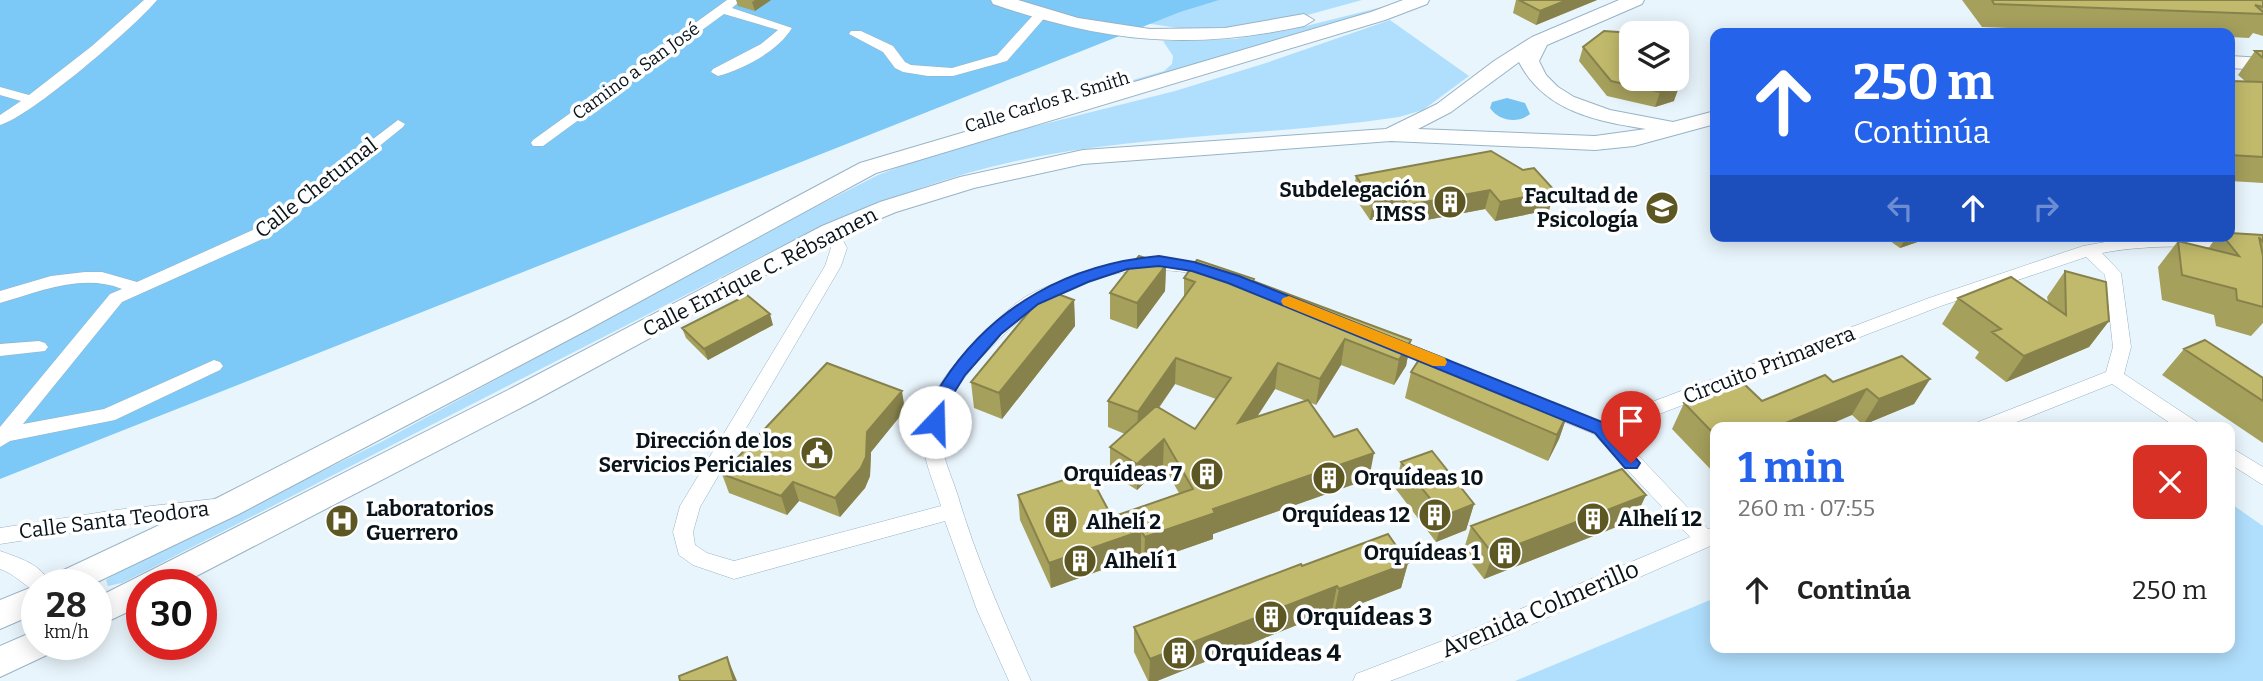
<!DOCTYPE html>
<html lang="es">
<head>
<meta charset="utf-8">
<style>
	:root { --surface:#fff; --page:#f6f6f6; --text:#222; --muted:#767676; --accent:#2563eb }
	body { margin:0; font-family:Bitter,serif; background:var(--page); color:var(--text); height:100vh; display:flex; flex-direction:column; font-size:26px; white-space:nowrap }
	* { box-sizing:border-box; margin:0 }
	p { font-size:23px; color:var(--muted) }
	.icon { flex:none; width:38px; height:38px; fill:none; stroke:currentColor; stroke-width:2; stroke-linecap:round; stroke-linejoin:round }
	.map { position:relative; flex:1; overflow:hidden }
	.sheet { position:absolute; left:1710px; top:422px; width:525px; height:231px; display:flex; flex-direction:column; background:var(--surface); border-radius:14px; box-shadow:0 4px 18px #0003 }
	.sheet>* { flex:none }
	.guide { position:absolute; left:1710px; top:28px; width:525px; height:214px; border-radius:14px; box-shadow:0 4px 18px #0003; background:#2563eb; color:#fff; overflow:hidden }
	.tools { position:absolute; left:1619px; top:21px; display:grid; gap:14px }
	.tools a { display:grid; place-items:center; width:70px; height:70px; border-radius:14px; background:var(--surface); box-shadow:0 4px 18px #0003; font-size:35px }
	.speed { position:absolute; left:21px; top:569px; display:flex; gap:14px; font-size:35px; font-weight:700; text-align:center }
	.speed>* { display:grid; place-content:center; width:91px; height:91px; border-radius:50%; background:var(--surface); box-shadow:0 4px 18px #0003; line-height:1 }
	.speed small { font-size:18px; font-weight:400 }
	.speed .limit { border:10px solid #d22; background:#fff; color:#111 }
	.pin { position:absolute; display:grid; place-items:center; width:60px; height:60px; color:#fff; margin:-72px -30px; border-radius:50% 50% 50% 0; rotate:-45deg; box-shadow:0 0 7px #0007 }
	.pin .icon { rotate:45deg }
	.me { position:absolute; width:77px; margin:-38px; rotate:21deg; stroke-linejoin:round; filter:drop-shadow(0 0 5px #0008) }
	.turn { display:flex; align-items:center; gap:24px; height:147px; padding:0 28px; font-size:32px }
	.turn .icon { width:91px; height:91px; stroke-width:2.5 }
	.turn b { display:block; font-size:49px; line-height:60px }
	.lanes { display:flex; align-items:center; height:66px; padding:0 28px; background:#0003; justify-content:center; gap:35px; direction:ltr }
	.lanes .off { opacity:.35 }
	.round { display:grid; place-items:center; flex:none; width:74px; height:74px; border-radius:14px; background:var(--page) }
	.headline { display:flex; align-items:center; justify-content:space-between; height:119px; padding:0 28px }
	h1 { font-size:42px; font-weight:700; line-height:52px; color:var(--accent) }
	ul { padding:0; list-style:none }
	li { display:flex; align-items:center; gap:21px; height:98px; padding:0 28px }
	li div { flex:1 }
	li b { display:block; font-size:26px }
	li em { font-style:normal }
	.map>svg:first-child { display:block }
	.green { fill:#b0dffd }
	.forest { fill:#7cc9f7 }
	.water { fill:#77c3f1 }
	.lines { fill:none; stroke-linecap:round; stroke-linejoin:round }
	.street-casing { stroke:#97b3c5; stroke-width:1 }
	.secondary-casing { stroke:#97b3c5; stroke-width:2 }
	.street { fill:#fff; fill-rule:evenodd }
	.secondary { fill:#fff; fill-rule:evenodd }
	.wall { fill:#a6a05d; fill-rule:evenodd }
	.shaded-wall { fill:#87824c }
	.building { fill:#c1ba6c; stroke:#87824c; stroke-width:2 }
	.route { fill:#2563eb; stroke:#184099; stroke-width:2 }
	.slow { fill:#f59e0b }
	.labels { text-anchor:middle; dominant-baseline:central; stroke-width:7; stroke-linejoin:round; paint-order:stroke }
	.far-street-label { font-size:18px; fill:#09131a; stroke:#fff }
	.street-label { font-size:21px; fill:#09131a; stroke:#fff }
	.poi-label { font-size:21px; font-weight:bold; fill:#09131a; stroke:#fff; text-anchor:end }
	.near-street-label { font-size:24px; fill:#09131a; stroke:#fff }
	.near-poi-label { font-size:24px; font-weight:bold; fill:#09131a; stroke:#fff; text-anchor:start }
</style>
</head>
<body>
<div class="map">
<svg width="2263" height="681" viewBox="0 0 2263 681">
	<rect width="100%" height="100%" fill="#e9f5fc"/>
	<path class="green" d="M 1034,0 L 1362,0 L 1293,19 L 1205,32 L 1064,11 Z
		M 1410,0 L 927,148 L 983,124 L 1164,71 L 1172,64 L 1173,56 L 1163,41 L 1235,39 L 1290,30 Z
		M 1390,20 L 1469,76 L 1423,110 L 1399,117 C 1280,135 1159,134 1041,156 C 964,170 891,197 819,227 L 122,583 L 108,586 L 106,580 L 115,574 L 381,442 L 788,221 L 878,175 L 949,148 L 1175,91 L 1266,63 Z
		M 2230,503 L 2263,526 L 2263,681 L 1515,681 L 1715,598 L 1715,648 L 2230,648 Z"/>
	<path class="forest" d="M 0,0 L 1219,0 L 1180,12 L 0,479 Z"/>
	<path class="water" d="M 1507,98 L 1525,103 L 1530,114 C 1518,124 1499,121 1490,108 L 1492,102 Z"/>
	<g class="lines">
		<defs>
			<path id="street" d="M 144,0 L 157,0 C 135,27 30,117 0,125 L 0,115 L 21,101 L 0,95 L 0,87 L 29,95 L 92,46 Z
				M 727,0 L 741,0 L 732,8 L 792,28 C 778,51 744,69 718,76 L 711,72 L 713,69 L 761,44 L 778,30 L 724,14 L 543,146 L 533,146 L 531,143 L 533,140 Z
				M 1041,11 L 1047,15 L 1007,61 L 953,76 L 928,76 L 903,72 L 895,68 L 883,52 L 849,34 L 851,31 L 861,31 L 893,46 L 905,62 L 911,65 L 952,68 L 997,55 L 1036,12 Z
				M 398,120 L 405,124 L 403,127 L 267,237 L 122,302 L 23,424 L 104,409 L 214,360 L 220,362 L 223,366 L 220,370 L 115,420 L 10,441 L 0,447 L 0,427 L 110,294 L 122,289 C 82,273 39,292 0,303 L 0,291 L 51,276 L 85,272 L 102,272 L 137,282 L 255,229 Z
				M 830,226 L 836,227 L 847,248 L 841,266 L 700,507 L 693,532 L 695,545 L 707,553 L 734,561 L 941,506 C 934,482 920,454 923,429 C 926,399 947,372 967,351 C 985,332 1003,312 1025,297 C 1037,290 1051,285 1064,280 C 1120,257 1160,253 1219,269 L 1221,273 L 1213,278 C 1119,253 1044,288 981,358 C 961,380 941,406 941,437 C 942,456 951,475 957,493 C 976,558 1003,619 1031,681 L 1009,681 L 977,610 L 945,521 L 734,579 L 693,565 L 679,555 L 673,532 L 680,506 L 825,266 L 831,248 L 822,231 Z
				M 2189,236 L 2263,240 L 2263,250 C 2209,247 2155,243 2102,253 L 2121,273 L 2131,347 L 2124,374 L 2197,422 L 2199,427 L 2176,427 L 2112,384 L 2004,427 L 1976,427 L 1978,422 L 2106,372 L 2113,347 L 2105,275 L 2086,257 L 1941,306 L 1615,431 L 1708,529 L 1715,527 L 1715,544 L 1487,644 L 1390,681 L 1353,681 L 1356,674 L 1471,630 L 1690,537 L 1594,434 L 1540,412 L 1538,407 L 1540,402 L 1554,402 L 1601,421 L 1929,298 L 2083,246 L 2133,237 Z
				M 1389,336 L 1450,360 L 1453,364 L 1450,368 L 1444,370 L 1383,346 L 1380,342 Z
				M 39,341 L 45,343 L 48,347 L 45,351 L 0,356 L 0,344 Z
				M 2230,447 L 2263,467 L 2263,485 L 2230,464 Z
				M 214,499 L 221,501 L 224,507 L 221,513 L 214,515 L 116,526 L 0,544 L 0,528 L 116,510 Z
				M 0,551 C 19,558 42,564 50,584 L 37,584 L 37,592 C 23,585 15,574 0,569 Z"/>
			<path id="secondary" d="M 991,0 L 1018,0 L 1078,18 L 1150,29 L 1225,28 L 1304,14 L 1314,20 L 1304,26 C 1188,51 1105,42 993,4 Z
				M 1403,0 L 1429,0 L 1427,4 L 1385,20 L 876,173 L 589,329 L 239,514 L 93,584 L 48,584 L 53,575 L 217,498 L 571,317 L 860,163 L 1371,12 Z
				M 1619,0 L 1644,0 L 1642,4 L 1547,45 L 1539,61 L 1546,75 L 1558,87 L 1574,97 L 1610,110 L 1673,122 L 1715,111 L 1715,124 L 1634,146 L 1595,150 L 1391,141 L 1083,164 L 974,188 L 896,212 L 838,236 L 532,402 L 181,584 L 142,584 L 142,605 L 96,627 L 96,598 L 512,388 L 822,226 L 880,202 L 960,177 L 1083,150 L 1386,129 L 1437,104 L 1494,61 L 1532,37 ZM 1519,62 C 1544,111 1595,121 1646,129 L 1595,136 L 1418,129 L 1451,112 Z
				M 2230,56 L 2263,58 L 2263,70 L 2230,68 Z
				M 37,585 L 37,613 L 0,629 L 0,600 Z
				M 37,630 L 37,644 L 53,644 L 49,654 L 0,677 L 0,646 Z"/>
		</defs>
		<use href="#street" class="street-casing"/>
		<use href="#secondary" class="secondary-casing"/>
		<use href="#street" class="street"/>
		<use href="#secondary" class="secondary"/>
	</g>
	<path class="wall" d="M 736,0 L 771,0 L 755,11 L 738,6 Z
		M 1516,0 L 1597,0 L 1536,25 L 1513,13 Z
		M 1962,0 L 2263,0 L 2263,36 L 2253,33 L 2249,38 L 2230,37 L 2230,33 L 2129,33 L 1982,27 Z
		M 1583,47 L 1672,79 L 1674,101 L 1655,107 L 1607,96 L 1579,61 Z
		M 2255,51 L 2263,51 L 2263,183 L 2230,181 L 2230,81 L 2245,81 L 2238,75 Z
		M 1356,176 L 1555,191 L 1549,210 L 1495,221 L 1485,209 L 1405,224 L 1398,215 L 1370,220 L 1353,195 Z
		M 2263,235 L 2263,323 L 2251,336 L 2216,326 L 2214,315 L 2162,300 L 2158,267 L 2178,241 L 2208,249 L 2217,236 Z
		M 1883,236 L 1935,236 L 1900,248 Z
		M 1166,265 L 1165,291 L 1137,329 L 1110,319 L 1110,293 Z
		M 2065,271 L 2109,321 L 2089,347 L 2006,382 L 1975,358 L 1979,352 L 1942,324 L 1958,298 L 2048,302 L 2047,297 Z
		M 1184,278 L 1254,281 L 1411,340 L 1406,366 L 1394,385 L 1341,365 L 1316,405 L 1309,402 L 1334,437 L 1369,479 L 1213,534 L 1213,539 L 1144,563 L 1141,556 L 1051,588 L 1020,520 L 1018,495 L 1112,517 L 1179,493 L 1163,465 L 1137,490 L 1110,473 L 1110,447 L 1125,434 L 1108,427 L 1108,401 L 1184,298 ZM 1175,384 L 1216,399 L 1195,429 L 1159,408 ZM 1275,389 L 1306,401 L 1257,417 Z
		M 1074,300 L 1075,326 L 1002,419 L 974,408 L 971,382 Z
		M 773,325 L 708,360 L 686,338 L 682,328 Z
		M 2184,349 L 2263,378 L 2263,443 L 2162,375 Z
		M 1411,372 L 1568,413 L 1559,439 L 1548,461 L 1405,398 Z
		M 1930,379 L 1914,404 L 1863,425 L 1852,415 L 1715,427 L 1715,474 L 1672,429 L 1684,403 L 1762,401 L 1833,382 Z
		M 905,410 L 871,452 L 870,476 L 865,488 L 840,517 L 799,501 L 787,515 L 729,493 L 722,474 Z
		M 1401,462 L 1474,504 L 1466,530 L 1436,542 L 1395,488 Z
		M 1646,495 L 1634,520 L 1484,579 L 1463,552 L 1471,526 Z
		M 1408,563 L 1401,588 L 1334,614 L 1332,611 L 1157,681 L 1148,681 L 1134,652 L 1134,627 L 1302,566 Z"/>
	<path class="shaded-wall" d="M 755,0 L 771,0 L 755,11 L 752,2 Z
		M 1567,0 L 1597,0 L 1536,25 L 1540,11 Z
		M 1679,87 L 1674,101 L 1655,107 L 1660,92 Z
		M 1490,190 L 1485,209 L 1405,224 L 1408,205 Z
		M 1555,191 L 1549,210 L 1495,221 L 1500,202 Z
		M 1402,196 L 1398,215 L 1370,220 L 1373,201 Z
		M 1907,236 L 1935,236 L 1900,248 Z
		M 1166,265 L 1165,291 L 1137,329 L 1137,303 Z
		M 1074,300 L 1075,326 L 1002,419 L 999,393 Z
		M 770,314 L 773,325 L 708,360 L 704,349 Z
		M 2109,321 L 2089,347 L 2006,382 L 2024,356 Z
		M 1345,339 L 1341,365 L 1316,405 L 1320,379 Z
		M 1411,340 L 1406,366 L 1394,385 L 1399,360 Z
		M 1176,358 L 1175,384 L 1137,438 L 1138,412 Z
		M 1278,363 L 1275,389 L 1236,449 L 1238,423 Z
		M 1930,379 L 1914,404 L 1863,425 L 1879,399 Z
		M 1867,389 L 1852,415 L 1824,427 L 1781,427 L 1783,424 Z
		M 902,391 L 905,410 L 871,452 L 870,476 L 865,488 L 840,517 L 835,498 L 867,432 Z
		M 1568,413 L 1559,439 L 1548,461 L 1557,435 Z
		M 1164,439 L 1163,465 L 1137,490 L 1137,464 Z
		M 1374,453 L 1369,479 L 1213,534 L 1213,539 L 1144,563 L 1145,537 L 1213,509 Z
		M 793,482 L 799,501 L 787,515 L 781,496 Z
		M 1646,495 L 1634,520 L 1484,579 L 1493,554 Z
		M 1474,504 L 1466,530 L 1436,542 L 1444,516 Z
		M 1141,531 L 1141,556 L 1051,588 L 1049,563 Z
		M 1408,563 L 1401,588 L 1334,614 L 1339,589 Z
		M 1337,586 L 1332,611 L 1157,681 L 1149,681 L 1150,659 Z
		M 727,657 L 737,681 L 734,681 Z"/>
	<path class="building" d="M 1519,0 L 1567,0 L 1540,11 Z
		M 1992,0 L 2263,0 L 2263,7 L 2255,5 L 2263,12 L 2263,14 L 1994,4 Z
		M 1604,31 L 1632,33 L 1631,79 L 1672,79 L 1679,87 L 1660,92 L 1611,81 L 1583,47 Z
		M 2255,51 L 2263,51 L 2263,58 Z
		M 2230,81 L 2263,82 L 2263,157 L 2230,155 Z
		M 1491,151 L 1523,170 L 1534,168 L 1555,191 L 1500,202 L 1490,190 L 1408,205 L 1402,196 L 1373,201 L 1356,176 Z
		M 2230,233 L 2263,235 L 2263,242 L 2259,237 L 2263,256 L 2263,307 L 2237,300 L 2236,289 L 2182,275 L 2178,241 L 2239,256 L 2223,236 L 2230,236 Z
		M 1139,256 L 1166,265 L 1137,303 L 1110,293 Z
		M 1197,260 L 1254,279 L 1253,281 L 1411,340 L 1399,360 L 1345,339 L 1320,379 L 1278,363 L 1238,423 L 1308,400 L 1334,437 L 1357,429 L 1374,453 L 1213,509 L 1215,513 L 1145,537 L 1141,531 L 1049,563 L 1018,495 L 1088,472 L 1112,517 L 1193,489 L 1164,439 L 1137,464 L 1110,447 L 1156,406 L 1195,429 L 1231,378 L 1176,358 L 1138,412 L 1108,401 L 1195,282 L 1184,278 Z
		M 2065,271 L 2106,282 L 2109,321 L 2024,356 L 1992,332 L 2001,329 L 1958,298 L 2011,277 L 2066,315 Z
		M 1047,290 L 1074,300 L 999,393 L 971,382 Z
		M 747,295 L 770,314 L 704,349 L 682,328 Z
		M 2205,340 L 2263,378 L 2263,401 L 2184,349 Z
		M 1424,352 L 1568,413 L 1557,435 L 1411,372 Z
		M 1902,356 L 1930,379 L 1879,399 L 1867,389 L 1783,424 L 1786,427 L 1715,427 L 1715,435 L 1684,403 L 1742,382 L 1762,401 L 1825,375 L 1833,382 Z
		M 827,363 L 902,391 L 867,432 L 866,457 L 861,468 L 835,498 L 793,482 L 781,496 L 722,474 Z
		M 1432,451 L 1474,504 L 1444,516 L 1401,462 Z
		M 1622,469 L 1646,495 L 1493,554 L 1471,526 Z
		M 1388,534 L 1408,563 L 1339,589 L 1337,586 L 1150,659 L 1134,627 L 1301,564 L 1302,566 Z
		M 727,657 L 734,681 L 680,681 L 679,676 Z"/>
	<path class="route" d="M 1159,256 L 1194,262 L 1239,276 L 1607,424 L 1640,463 L 1637,468 L 1625,468 L 1595,433 L 1228,283 L 1192,271 L 1159,266 L 1127,269 L 1088,282 L 1038,304 L 1001,334 L 965,375 L 947,404 L 941,426 L 929,426 C 922,412 936,394 943,382 C 993,306 1069,264 1159,256 Z"/>
	<path class="slow" d="M 1289,296 L 1445,358 L 1447,362 L 1445,366 L 1433,366 L 1283,305 L 1281,301 L 1283,298 Z"/>
	<defs>
		<symbol id="building-disc" viewBox="-11 -11 22 22"><circle r="9.5" fill="#5c5723" stroke="#fff"/><path d="M-4-6H4V6H1V3H-1V6H-4ZM-2.5-4.3h1.7v1.8h-1.7ZM.8-4.3h1.7v1.8H.8ZM-2.5-1h1.7V.8h-1.7ZM.8-1h1.7V.8H.8Z" fill="#fff"/></symbol>
		<symbol id="university-disc" viewBox="-11 -11 22 22"><circle r="9.5" fill="#5c5723" stroke="#fff"/><path d="M0-5L7-2L0 1L-7-2ZM-4 1L0 2.5L4 1V4Q0 6-4 4Z" fill="#fff"/></symbol>
		<symbol id="civic-disc" viewBox="-11 -11 22 22"><circle r="9.5" fill="#5c5723" stroke="#fff"/><path d="M-.6-6.5H3V-4.5H.6V-3L4-1V1h2V6H-6V1h2V-1L-.6-3ZM-1.2 2.5V6h2.4V2.5Z" fill="#fff"/></symbol>
		<symbol id="hospital-disc" viewBox="-11 -11 22 22"><circle r="9.5" fill="#5c5723" stroke="#fff"/><path d="M-5-5h3v3.5h4V-5h3V5h-3V1.5h-4V5h-3Z" fill="#fff"/></symbol>
	</defs>
	<g fill-rule="evenodd">
		<use href="#building-disc" x="1431" y="183" width="38" height="38"/>
		<use href="#university-disc" x="1643" y="189" width="38" height="38"/>
		<use href="#civic-disc" x="798" y="434" width="38" height="38"/>
		<use href="#building-disc" x="1188" y="455" width="38" height="38"/>
		<use href="#building-disc" x="1310" y="459" width="38" height="38"/>
		<use href="#building-disc" x="1416" y="496" width="38" height="38"/>
		<use href="#building-disc" x="1574" y="500" width="38" height="38"/>
		<use href="#hospital-disc" x="323" y="502" width="38" height="38"/>
		<use href="#building-disc" x="1042" y="503" width="38" height="38"/>
		<use href="#building-disc" x="1486" y="534" width="38" height="38"/>
		<use href="#building-disc" x="1061" y="542" width="38" height="38"/>
		<use href="#building-disc" x="1252" y="598" width="38" height="38"/>
		<use href="#building-disc" x="1160" y="634" width="38" height="38"/>
	</g>
	<g class="labels">
		<g class="far-street-label">
			<text transform="translate(636 71) rotate(-36)">Camino a San José</text>
			<text transform="translate(1047 102) rotate(-17)">Calle Carlos R. Smith</text>
		</g>
		<g class="street-label">
			<text transform="translate(316 188) rotate(-38)">Calle Chetumal</text>
			<text transform="translate(760 272) rotate(-27)">Calle Enrique C. Rébsamen</text>
			<text transform="translate(1769 365) rotate(-21)">Circuito Primavera</text>
			<text transform="translate(114 520) rotate(-7)">Calle Santa Teodora</text>
		</g>
		<g class="poi-label">
			<text x="1426" y="190">Subdelegación<tspan x="1426" dy="24">IMSS</tspan></text>
			<text x="1638" y="196">Facultad de<tspan x="1638" dy="24">Psicología</tspan></text>
			<text x="792" y="441">Dirección de los<tspan x="792" dy="24">Servicios Periciales</tspan></text>
			<text x="1182" y="474">Orquídeas 7</text>
			<text x="1354" y="478" text-anchor="start">Orquídeas 10</text>
			<text x="366" y="509" text-anchor="start">Laboratorios<tspan x="366" dy="24">Guerrero</tspan></text>
			<text x="1410" y="515">Orquídeas 12</text>
			<text x="1618" y="519" text-anchor="start">Alhelí 12</text>
			<text x="1086" y="522" text-anchor="start">Alhelí 2</text>
			<text x="1480" y="553">Orquídeas 1</text>
			<text x="1104" y="561" text-anchor="start">Alhelí 1</text>
		</g>
		<g class="near-street-label">
			<text transform="translate(1540 609) rotate(-23)">Avenida Colmerillo</text>
		</g>
		<g class="near-poi-label">
			<text x="1296" y="617">Orquídeas 3</text>
			<text x="1204" y="653">Orquídeas 4</text>
		</g>
	</g>
</svg>
<div class="tools">
<a><svg class="icon" aria-label="layers" viewBox="0 0 24 24"><path d="M12 4l9 5-9 5-9-5zM3 14l9 5 9-5"/></svg></a>
</div>
<div class="speed"><div>28<small>km/h</small></div><div class="limit">30</div></div>
<div class="pin" style="left:1631px;top:463px;background:#d93025"><svg class="icon" aria-label="arrive" viewBox="0 0 24 24"><path d="M6 21V4h12l-3 4 3 4H6"/></svg></div>
<svg class="me" style="left:935px;top:422px" viewBox="-20 -20 40 40"><circle r="19" fill="#fff"/><path d="M0-13L10 11 0 6-10 11z" fill="#2563eb"/></svg>
<div class="guide">
<div class="turn"><svg class="icon" aria-label="ahead" viewBox="0 0 24 24"><path d="M12 20V5M6 11l6-6 6 6"/></svg><div><b>250 m</b>Continúa</div></div>
<div class="lanes"><svg class="icon off" aria-label="left" viewBox="0 0 24 24"><path d="M17 20v-9H6M10 6l-5 5 5 5"/></svg><svg class="icon" aria-label="ahead" viewBox="0 0 24 24"><path d="M12 20V5M6 11l6-6 6 6"/></svg><svg class="icon off" aria-label="right" viewBox="0 0 24 24"><path d="M7 20v-9h11M14 6l5 5-5 5"/></svg></div>
</div>
<section class="sheet">
<div class="headline"><div><h1>1 min</h1><p>260 m · 07:55</p></div><a class="round" style="background:#d93025;color:#fff"><svg class="icon" aria-label="close" viewBox="0 0 24 24"><path d="M6 6l12 12M18 6L6 18"/></svg></a></div>
<ul>
<li><svg class="icon" aria-label="ahead" viewBox="0 0 24 24"><path d="M12 20V5M6 11l6-6 6 6"/></svg><div><b>Continúa</b></div><em>250 m</em></li>
</ul>
</section>
</div>
</body>
</html>
